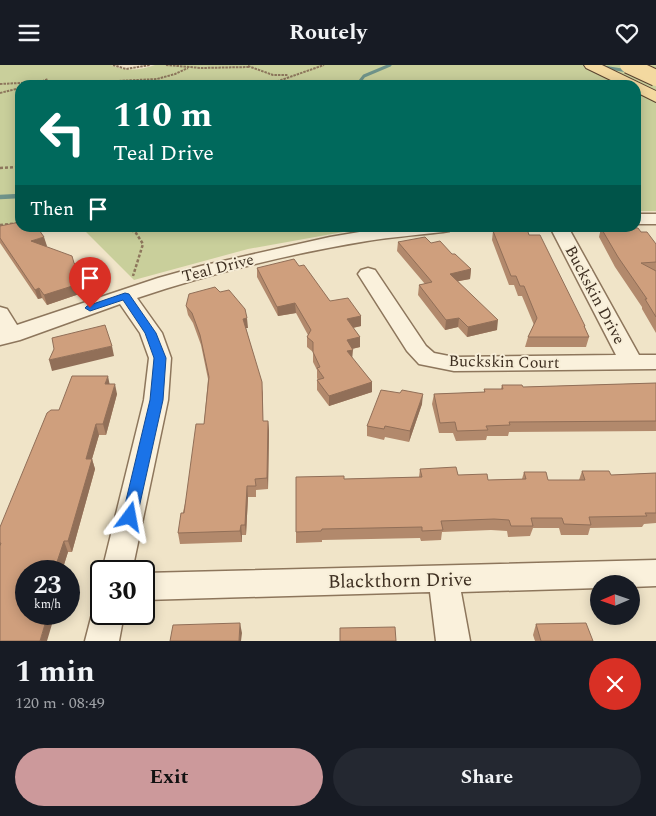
<!DOCTYPE html>
<html lang="en">
<head>
<meta charset="utf-8">
<style>
	:root { --surface:#171b24; --page:#242831; --text:#f1f3f6; --muted:#9ea1a6; --accent:#cc999b }
	body { margin:0; font-family:Spectral,serif; background:var(--page); color:var(--text); height:100vh; display:flex; flex-direction:column; font-size:19px; white-space:nowrap }
	* { box-sizing:border-box; margin:0 }
	p { font-size:16px; color:var(--muted) }
	.icon { flex:none; width:28px; height:28px; fill:none; stroke:currentColor; stroke-width:2; stroke-linecap:round; stroke-linejoin:round }
	.map { position:relative; height:576px; overflow:hidden }
	.panel { display:flex; flex-direction:column; background:var(--surface); flex:1 }
	.panel>* { flex:none }
	.banner { position:absolute; left:15px; top:15px; width:626px; height:152px; border-radius:15px; box-shadow:0 2px 12px #0003; background:#00695c; color:#fff; overflow:hidden }
	.needle { width:32px; rotate:268deg }
	.tools { position:absolute; left:590px; top:510px; display:grid; gap:10px }
	.tools a { display:grid; place-items:center; width:50px; height:50px; border-radius:50%; background:var(--surface); box-shadow:0 2px 12px #0003; font-size:25px }
	.speed { position:absolute; left:15px; top:495px; display:flex; gap:10px; font-size:25px; font-weight:700; text-align:center }
	.speed>* { display:grid; place-content:center; width:65px; height:65px; border-radius:50%; background:var(--surface); box-shadow:0 2px 12px #0003; line-height:1 }
	.speed small { font-size:12px; font-weight:400 }
	.speed .limit { border:2px solid #111; border-radius:8px; background:#fff; color:#111 }
	.pin { position:absolute; display:grid; place-items:center; width:42px; height:42px; color:#fff; margin:-51px -21px; border-radius:50% 50% 50% 0; rotate:-45deg; box-shadow:0 0 5px #0007 }
	.pin .icon { rotate:45deg }
	.me { position:absolute; width:55px; margin:-28px; rotate:13deg; stroke-linejoin:round; filter:drop-shadow(0 0 4px #0008) }
	.turn { display:flex; align-items:center; gap:18px; height:105px; padding:0 15px; font-size:22px }
	.turn .icon { width:65px; height:65px; stroke-width:2.5 }
	.turn b { display:block; font-size:35px; line-height:42px }
	.then { display:flex; align-items:center; height:48px; padding:0 15px; background:#0003; gap:10px; font-size:19px }
	.round { display:grid; place-items:center; flex:none; width:52px; height:52px; border-radius:26px; background:var(--page) }
	.summary { display:flex; align-items:center; justify-content:space-between; height:85px; padding:0 15px }
	h1 { font-size:30px; font-weight:700; line-height:38px }
	.cta { display:flex; gap:10px; margin-top:auto; padding:10px 15px }
	.cta a { flex:1; height:58px; border-radius:30px; background:var(--accent); color:#111; font-size:20px; font-weight:700; line-height:58px; text-align:center }
	.cta a+a { background:var(--page); color:var(--text) }
	header { display:flex; justify-content:space-between; align-items:center; height:65px; padding:0 15px; background:var(--surface); font-size:22px; font-weight:700 }
	.map>svg:first-child { display:block }
	.green { fill:#c9cf9b }
	.lines { fill:none; stroke-linecap:round; stroke-linejoin:round }
	.stream-far1 { stroke:#6f938a; stroke-width:3 }
	.stream { stroke:#6f938a; stroke-width:4.5 }
	.minor-casing { stroke:#8d765c; stroke-width:3 }
	.major-casing { stroke:#5b4430; stroke-width:2 }
	.path-far1 { stroke:#8d765c; stroke-width:2; stroke-dasharray:2.5 1; stroke-linecap:butt }
	.path { stroke:#8d765c; stroke-width:2.5; stroke-dasharray:3 2; stroke-linecap:butt }
	.minor { fill:#faf1dc; fill-rule:evenodd }
	.major { fill:#f3d9a0; fill-rule:evenodd }
	.major-bridge-casing { stroke:#5b4430; stroke-width:18; stroke-linecap:butt }
	.major-bridge { stroke:#f3d9a0; stroke-width:16 }
	.wall { fill:#b2896c }
	.shaded-wall { fill:#916f58 }
	.building { fill:#cf9f7d; stroke:#916f58 }
	.route { fill:#1a73e8; stroke:#114b97 }
	.labels { text-anchor:middle; dominant-baseline:central; stroke-width:4; stroke-linejoin:round; paint-order:stroke }
	.street-label { font-size:16px; fill:#3d2e20; stroke:#f7eed8 }
	.near-street-label { font-size:19px; fill:#3d2e20; stroke:#f7eed8 }
</style>
</head>
<body>
<header><svg class="icon" aria-label="menu" viewBox="0 0 24 24"><path d="M4 6h16M4 12h16M4 18h16"/></svg>Routely<svg class="icon" aria-label="heart" viewBox="0 0 24 24"><path d="M12 20l-8-8c-3-5 5-10 8-4 3-6 11-1 8 4z"/></svg></header>
<div class="map">
<svg width="656" height="576" viewBox="0 0 656 576">
	<rect width="100%" height="100%" fill="#f0e4c8"/>
	<path class="green" d="M 0,0 L 111,0 C 124,7 142,5 155,0 L 656,0 L 656,146 L 636,146 L 636,20 L 20,20 L 20,161 L 0,163 Z
		M 76,163 L 365,163 L 248,184 L 134,215 L 84,165 Z"/>
	<g class="lines">
		<path class="stream-far1" d="M 603,2 L 628,6
			M 357,20 L 364,11 L 390,0"/>
		<path class="stream" d="M 0,132 L 20,131"/>
		<defs>
			<path id="minor" d="M 636,149 L 656,149 L 656,159 L 636,159 Z
				M 389,162 L 452,162 L 449,166 L 443,167 C 418,170 392,172 367,176 C 289,189 211,208 137,233 L 162,268 L 171,293 L 168,335 L 132,506 L 102,506 L 144,335 L 149,293 L 140,268 L 120,239 L 20,275 L 0,280 L 0,242 L 7,244 L 17,260 L 158,213 L 201,201 L 330,172 Z
				M 550,162 L 568,162 L 639,290 L 656,290 L 656,304 L 454,306 L 419,299 L 407,286 L 358,209 L 361,205 L 368,203 L 375,205 L 426,281 L 434,288 L 454,292 L 616,290 Z
				M 656,495 L 656,521 L 631,522 L 631,519 L 599,519 L 599,523 L 461,527 L 470,576 L 436,576 L 430,527 L 144,535 L 144,508 Z
				M 101,537 L 101,549 L 124,549 L 119,576 L 85,576 L 92,549 L 97,539 Z"/>
			<path id="major" d="M 584,0 L 602,0 L 656,26 L 656,37 L 636,27 L 636,20 L 621,20 L 586,3 Z"/>
		</defs>
		<use href="#minor" class="minor-casing"/>
		<use href="#major" class="major-casing"/>
		<path class="path-far1" d="M 113,0 L 126,4 L 150,0
			M 166,0 L 201,3 L 249,2
			M 248,1 L 273,10 L 288,10
			M 0,19 L 40,17 L 48,14
			M 35,20 L 157,14 L 175,9 L 188,3
			M 267,20 L 324,0
			M 0,28 L 20,23"/>
		<path class="path" d="M 0,103 L 20,102
			M 0,160 L 20,158
			M 127,162 L 136,168 L 143,179 L 133,211"/>
		<use href="#minor" class="minor"/>
		<use href="#major" class="major"/>
		<defs>
			<path id="major-bridge" d="M 628,0 L 656,13"/>
		</defs>
		<use href="#major-bridge" class="major-bridge-casing"/>
		<use href="#major-bridge" class="major-bridge"/>
	</g>
	<path class="wall" d="M 0,161 L 47,181 L 46,182 L 74,198 L 88,216 L 91,225 L 47,240 L 42,233 L 38,234 L 0,178 Z
		M 601,163 L 641,167 L 656,179 L 656,268 L 642,244 L 642,242 L 615,202 L 599,172 Z
		M 493,166 L 529,170 L 585,261 L 585,263 L 589,272 L 586,282 L 525,282 L 528,272 L 534,260 L 522,231 L 518,231 L 514,220 L 509,220 L 492,175 Z
		M 398,177 L 431,178 L 452,189 L 471,204 L 470,214 L 458,216 L 497,265 L 467,272 L 458,262 L 445,265 L 418,230 L 419,220 L 425,219 L 397,186 Z
		M 299,201 L 330,236 L 361,251 L 361,261 L 353,263 L 360,272 L 360,282 L 352,284 L 352,293 L 372,317 L 372,327 L 329,341 L 317,325 L 317,315 L 318,315 L 317,313 L 317,305 L 313,297 L 313,287 L 307,282 L 307,272 L 308,270 L 296,248 L 278,251 L 257,212 L 257,203 Z
		M 186,241 L 248,263 L 246,263 L 263,328 L 263,356 L 268,356 L 269,366 L 268,424 L 256,425 L 256,432 L 248,432 L 246,470 L 242,470 L 242,477 L 180,479 L 178,468 L 204,359 L 208,314 L 201,280 L 193,258 L 188,250 Z
		M 656,318 L 656,366 L 509,367 L 508,371 L 487,371 L 486,375 L 456,376 L 453,368 L 439,368 L 432,339 L 434,329 L 484,327 L 484,324 L 501,324 L 502,320 L 523,322 Z
		M 110,319 L 117,329 L 106,370 L 99,370 L 92,394 L 95,404 L 72,487 L 68,487 L 62,506 L 26,506 L 0,576 L 0,462 L 59,345 Z
		M 400,328 L 422,339 L 409,377 L 385,372 L 384,375 L 367,371 L 367,361 Z
		M 420,404 L 488,415 L 522,414 L 524,407 L 548,415 L 579,415 L 582,406 L 611,410 L 656,408 L 656,458 L 644,459 L 642,462 L 590,463 L 588,470 L 561,470 L 559,463 L 533,463 L 530,471 L 508,472 L 507,466 L 491,465 L 442,467 L 441,475 L 421,476 L 420,473 L 322,475 L 322,477 L 296,478 L 296,467 L 344,414 L 419,412 Z
		M 536,559 L 593,576 L 535,576 L 533,570 Z"/>
	<path class="shaded-wall" d="M 44,172 L 47,181 L 33,186 L 31,176 Z
		M 471,204 L 470,214 L 449,218 L 450,209 Z
		M 88,216 L 91,225 L 47,240 L 44,230 Z
		M 39,223 L 42,233 L 38,234 L 35,225 Z
		M 295,238 L 296,248 L 278,251 L 277,242 Z
		M 361,251 L 361,261 L 347,264 L 347,254 Z
		M 247,253 L 248,263 L 244,263 L 243,254 Z
		M 459,253 L 458,262 L 445,265 L 446,255 Z
		M 498,255 L 497,265 L 467,272 L 468,262 Z
		M 360,272 L 360,282 L 347,285 L 347,275 Z
		M 112,281 L 114,291 L 52,306 L 49,295 Z
		M 353,285 L 352,295 L 347,286 Z
		M 108,311 L 110,321 L 105,319 Z
		M 372,317 L 372,327 L 329,341 L 329,331 Z
		M 115,319 L 117,329 L 106,370 L 103,359 Z
		M 423,329 L 422,339 L 409,377 L 410,366 Z
		M 268,356 L 269,366 L 268,424 L 267,413 Z
		M 96,359 L 99,370 L 89,404 L 86,394 Z
		M 92,394 L 95,404 L 72,487 L 68,476 Z
		M 247,421 L 248,432 L 246,470 L 245,460 Z
		M 241,460 L 242,470 L 242,477 L 240,466 Z
		M 64,476 L 68,487 L 62,506 L 54,506 Z
		M 48,549 L 55,549 L 47,576 L 40,576 Z
		M 240,558 L 242,568 L 241,576 L 239,576 Z"/>
	<path class="building" d="M 20,157 L 20,162 L 37,162 L 44,172 L 31,176 L 72,191 L 74,198 L 88,216 L 44,230 L 39,223 L 35,225 L 0,173 L 0,161 Z
		M 601,163 L 638,163 L 641,167 L 647,167 L 656,179 L 656,197 L 641,198 L 656,206 L 656,252 L 645,234 L 647,234 L 618,192 Z
		M 527,164 L 529,170 L 540,170 L 585,261 L 584,261 L 589,272 L 528,272 L 537,253 L 524,221 L 520,221 L 516,211 L 511,211 L 493,166 Z
		M 425,172 L 431,178 L 440,176 L 452,189 L 455,189 L 471,204 L 450,209 L 498,255 L 468,262 L 459,253 L 446,255 L 419,220 L 432,217 L 398,177 Z
		M 294,194 L 299,201 L 304,200 L 330,236 L 348,233 L 361,251 L 347,254 L 360,272 L 347,275 L 353,285 L 347,286 L 372,317 L 329,331 L 317,315 L 324,313 L 317,303 L 320,302 L 313,287 L 313,277 L 307,272 L 311,265 L 295,238 L 277,242 L 257,203 Z
		M 215,222 L 220,227 L 229,225 L 245,244 L 247,253 L 243,254 L 262,317 L 263,356 L 268,356 L 267,413 L 255,414 L 256,421 L 247,421 L 245,460 L 241,460 L 240,466 L 178,468 L 181,448 L 184,448 L 196,359 L 204,359 L 209,312 L 200,270 L 192,248 L 186,241 L 189,229 Z
		M 105,260 L 112,281 L 49,295 L 54,284 L 52,273 Z
		M 72,311 L 108,311 L 105,319 L 115,319 L 103,359 L 96,359 L 86,394 L 92,394 L 68,476 L 64,476 L 54,506 L 26,506 L 26,549 L 48,549 L 40,576 L 0,576 L 0,481 L 1,478 L 0,478 L 0,462 L 47,348 L 51,345 L 59,345 Z
		M 656,318 L 656,356 L 509,357 L 510,360 L 486,361 L 488,365 L 457,366 L 455,357 L 440,358 L 434,329 L 485,327 L 484,324 L 503,324 L 502,320 L 522,320 L 523,322 Z
		M 381,325 L 400,328 L 402,325 L 423,329 L 410,366 L 385,361 L 384,364 L 367,361 Z
		M 456,402 L 458,410 L 487,409 L 488,415 L 526,414 L 524,407 L 546,407 L 548,415 L 585,415 L 582,406 L 609,406 L 611,410 L 656,408 L 656,448 L 645,448 L 647,451 L 589,452 L 591,460 L 564,459 L 562,453 L 531,453 L 533,461 L 511,461 L 509,455 L 494,454 L 441,456 L 443,465 L 422,466 L 422,462 L 322,464 L 321,466 L 296,467 L 296,412 L 344,411 L 344,414 L 422,412 L 420,404 Z
		M 240,558 L 239,576 L 170,576 L 173,560 Z
		M 586,558 L 593,576 L 541,576 L 536,559 Z
		M 395,562 L 396,576 L 340,576 L 340,563 Z"/>
	<path class="route" d="M 125,228 L 129,229 L 156,268 L 166,293 L 163,335 L 137,452 L 135,456 L 130,458 L 125,456 L 122,452 L 150,335 L 154,293 L 145,268 L 123,235 L 90,246 L 85,243 L 87,241 Z"/>
	<g class="labels">
		<g class="street-label">
			<text transform="translate(218 203) rotate(-14)">Teal Drive</text>
			<text transform="translate(595 230) rotate(62)">Buckskin Drive</text>
			<text transform="translate(504 297) rotate(1)">Buckskin Court</text>
		</g>
		<g class="near-street-label">
			<text transform="translate(400 516) rotate(-1)">Blackthorn Drive</text>
		</g>
	</g>
</svg>
<div class="tools">
<a><svg class="needle" viewBox="-14 -14 28 28"><path d="M0-13l5 13h-10z" fill="#e53935"/><path d="M0 13l5-13h-10z" fill="#9ea1a6"/></svg></a>
</div>
<div class="speed"><div>23<small>km/h</small></div><div class="limit">30</div></div>
<div class="pin" style="left:90px;top:243px;background:#d93025"><svg class="icon" aria-label="arrive" viewBox="0 0 24 24"><path d="M6 21V4h12l-3 4 3 4H6"/></svg></div>
<svg class="me" style="left:130px;top:452px" viewBox="-20 -20 40 40"><path d="M0-17L14 15 0 8-14 15z" fill="#1a73e8" stroke="#fff" stroke-width="4"/></svg>
<div class="banner">
<div class="turn"><svg class="icon" aria-label="left" viewBox="0 0 24 24"><path d="M17 20v-9H6M10 6l-5 5 5 5"/></svg><div><b>110 m</b>Teal Drive</div></div>
<div class="then">Then<svg class="icon" aria-label="arrive" viewBox="0 0 24 24"><path d="M6 21V4h12l-3 4 3 4H6"/></svg></div>
</div>
</div>
<section class="panel">
<div class="summary"><div><h1>1 min</h1><p>120 m · 08:49</p></div><a class="round" style="background:#d93025;color:#fff"><svg class="icon" aria-label="close" viewBox="0 0 24 24"><path d="M6 6l12 12M18 6L6 18"/></svg></a></div>
<div class="cta"><a>Exit</a><a>Share</a></div>
</section>
</body>
</html>
